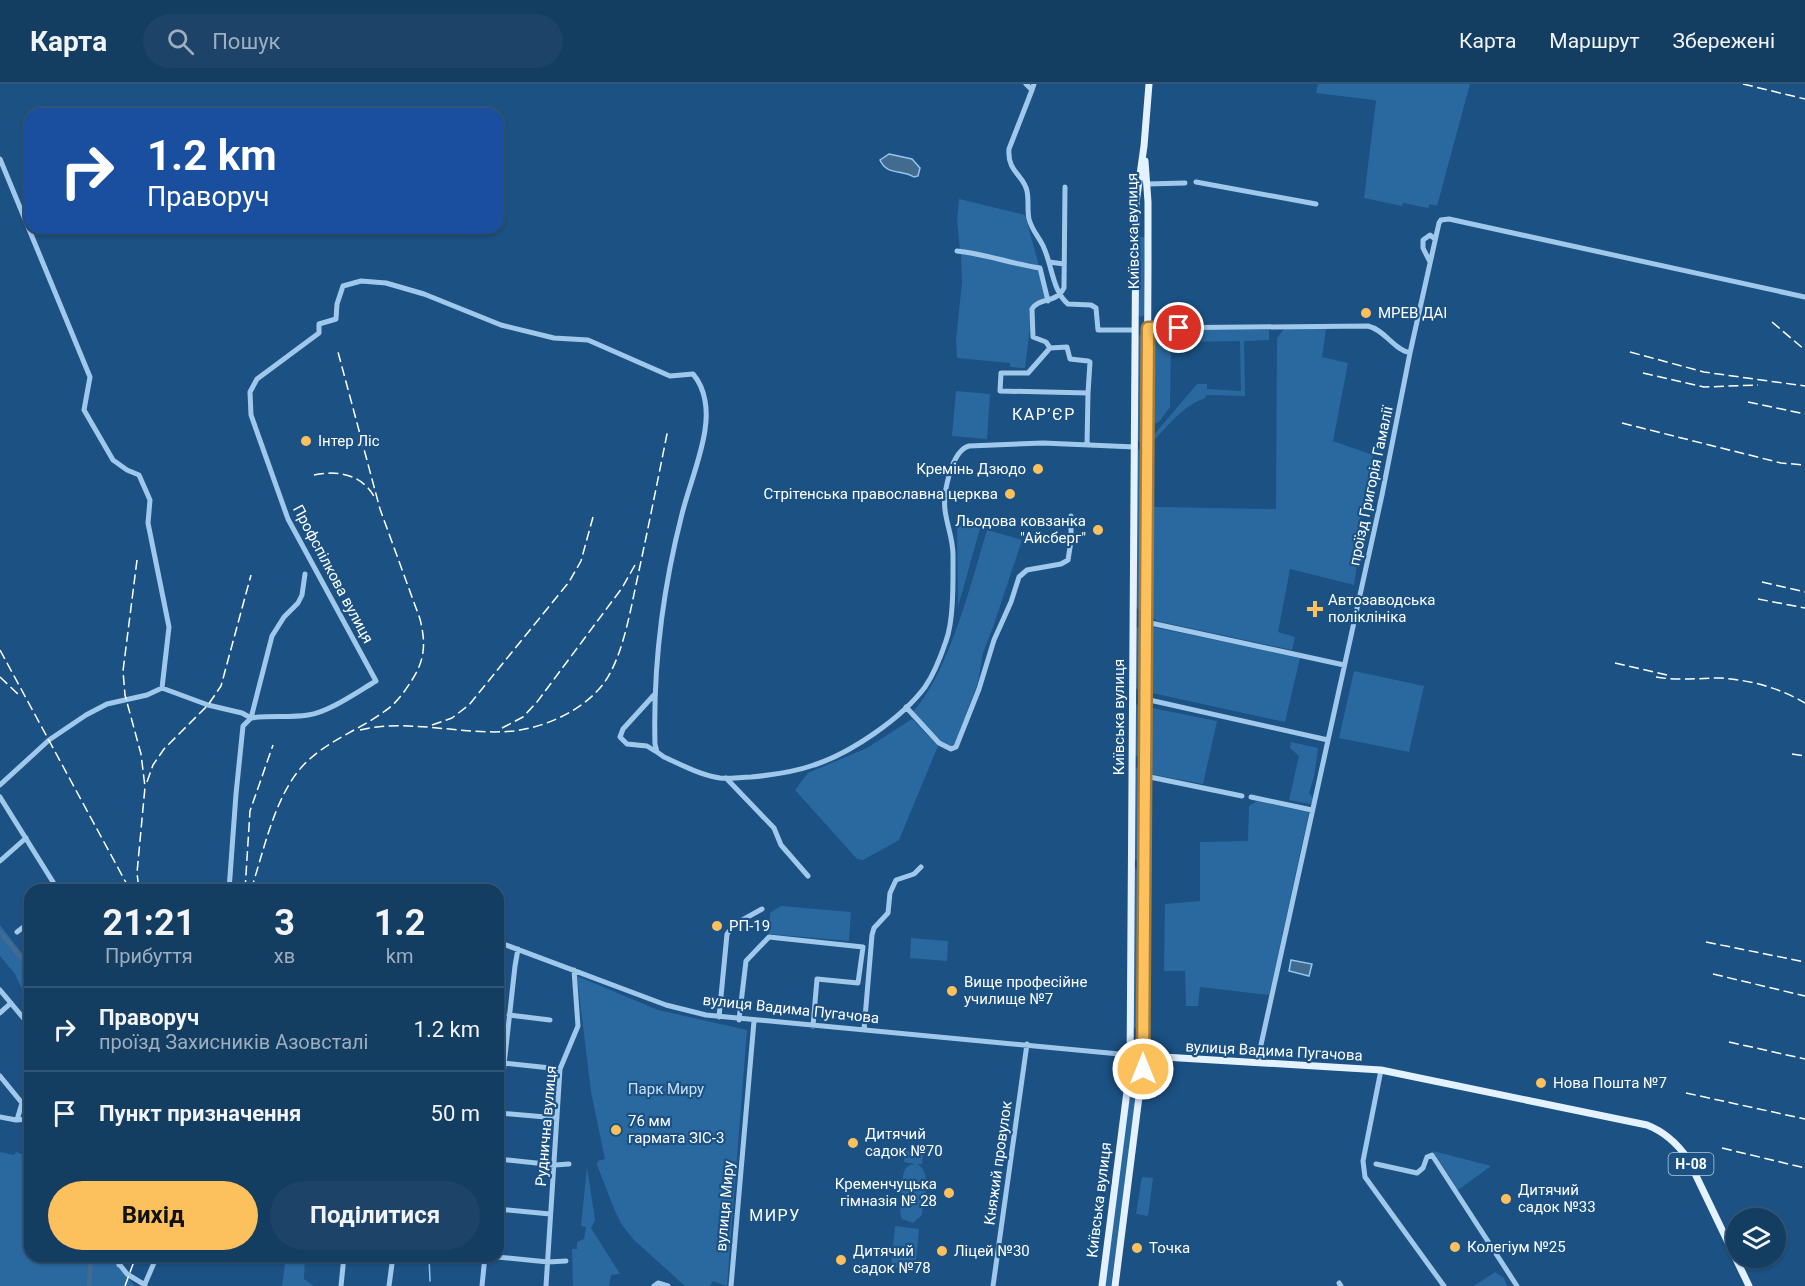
<!DOCTYPE html>
<html lang="uk">
<head>
<meta charset="utf-8">
<style>
	:root { --surface:#143d62; --page:#1d4468; --text:#f1f3f6; --muted:#9daebe; --line:#335677; --accent:#fcc05c }
	body { margin:0; font-family:Roboto,sans-serif; background:var(--page); color:var(--text); height:100vh; display:flex; flex-direction:column; font-size:22px; white-space:nowrap }
	* { box-sizing:border-box; margin:0 }
	p { font-size:20px; color:var(--muted) }
	.icon { flex:none; width:33px; height:33px; fill:none; stroke:currentColor; stroke-width:2; stroke-linecap:round; stroke-linejoin:round }
	.map { position:relative; flex:1; overflow:hidden }
	.details { position:absolute; left:24px; top:800px; width:480px; height:378px; display:flex; flex-direction:column; background:var(--surface); border-radius:18px; box-shadow:0 2px 4px #0004,0 0 0 2px var(--line) }
	.details>* { flex:none }
	.guide { position:absolute; left:24px; top:24px; width:480px; height:126px; border-radius:18px; box-shadow:0 2px 4px #0004,0 0 0 2px var(--line); background:#1a4fa0; color:#fff; overflow:hidden }
	.controls { position:absolute; left:1726px; top:1124px; display:grid; gap:12px }
	.controls a { display:grid; place-items:center; width:60px; height:60px; border-radius:50%; background:var(--surface); box-shadow:0 2px 4px #0004,0 0 0 2px var(--line); font-size:30px }
	.pin { position:absolute; display:grid; place-items:center; width:51px; height:51px; color:#fff; margin:-26px; border:3px solid #fff; border-radius:50%; box-shadow:0 2px 6px #0007 }
	.me { position:absolute; width:66px; margin:-33px; rotate:0deg; stroke-linejoin:round; filter:drop-shadow(0 0 4px #0008) }
	.turn { display:flex; align-items:center; gap:21px; height:126px; padding:0 24px; font-size:27px }
	.turn .icon { width:78px; height:78px; stroke-width:2.5 }
	.turn b { display:block; font-size:42px; line-height:51px }
	.eta { display:flex; justify-content:space-evenly; align-items:center; height:102px; text-align:center }
	.eta b { font-size:36px; font-weight:700; line-height:42px }
	.cta { display:flex; gap:12px; margin-top:auto; padding:12px 24px }
	.cta a { flex:1; height:69px; border-radius:36px; background:var(--accent); color:#111; font-size:24px; font-weight:700; line-height:69px; text-align:center }
	.cta a+a { background:var(--page); color:var(--text) }
	ul { padding:0; list-style:none }
	li { display:flex; align-items:center; gap:18px; height:84px; padding:0 24px; border-top:2px solid var(--line) }
	li div { flex:1 }
	li b { display:block; font-size:22px }
	li em { font-style:normal }
	header { display:flex; align-items:center; gap:36px; box-sizing:border-box; height:84px; padding:0 30px; background:var(--surface); border-bottom:2px solid var(--line) }
	header strong { font-size:28px }
	nav { display:flex; gap:33px; margin-inline-start:auto; font-size:21px }
	.search { width:420px; height:54px; background:var(--page); display:flex; align-items:center; gap:15px; box-sizing:border-box; padding:0 21px; border-radius:33px; color:var(--muted); font-size:22px }
	.map>svg:first-child { display:block }
	.green { fill:#2a69a0 }
	.water { fill:#436b8f; stroke:#93c5ed; stroke-width:1.5 }
	.lines { fill:none; stroke-linecap:round; stroke-linejoin:round }
	.stream { stroke:#93c5ed; stroke-width:1.5 }
	.canal { stroke:#436b8f; stroke-width:4.5 }
	.minor { stroke:#a0c8eb; stroke-width:5 }
	.major { stroke:#e4f1ff; stroke-width:7 }
	.rail { stroke:#fff; stroke-width:1.5; stroke-dasharray:10 4.5; stroke-linecap:butt }
	.route-casing { stroke:#a47d3c; stroke-width:15 }
	.route { stroke:#fcc05c; stroke-width:10 }
	.poi-dot { fill:#fcc05c; stroke:#1b5183; stroke-width:2 }
	.labels { text-anchor:middle; dominant-baseline:central; stroke-width:4.5; stroke-linejoin:round; paint-order:stroke }
	.shield { fill:#1b5183; stroke:#bbcbda; stroke-width:1.5 }
	.shield-label { font-size:14px; font-weight:bold; fill:#fff }
	.street-label { font-size:15px; fill:#fff; stroke:#1b5183 }
	.poi-label { font-size:15px; fill:#fff; stroke:#1b5183; text-anchor:start }
	.park-label { font-size:15px; fill:#c5e0f8; stroke:#1b5183 }
	.neighbourhood-label { font-size:16px; letter-spacing:1.5px; fill:#fff; stroke:#1b5183 }
</style>
</head>
<body>
<header>
<strong>Карта</strong>
<div class="search"><svg class="icon" aria-label="search" viewBox="0 0 24 24"><circle cx="10" cy="10" r="6"/><path d="M15 15l6 6"/></svg>Пошук</div>
<nav><a>Карта</a><a>Маршрут</a><a>Збережені</a></nav>
</header>
<div class="map">
<svg width="1805" height="1202" viewBox="0 0 1805 1202">
	<rect width="100%" height="100%" fill="#1b5183"/>
	<path class="green" d="M 1318,0 L 1470,0 L 1437,122 L 1430,120 L 1428,124 L 1403,119 L 1402,122 L 1364,114 L 1376,17 L 1374,16 L 1316,9 Z
		M 959,115 L 1025,131 L 1039,182 L 960,165 L 957,137 Z
		M 1139,153 L 1145,153 L 1144,231 L 1141,233 L 1138,231 Z
		M 961,169 C 988,172 1012,183 1038,185 L 1047,214 L 1033,220 L 1025,284 L 1010,283 L 1010,279 L 957,274 L 956,256 L 962,199 Z
		M 1284,245 L 1326,245 L 1322,273 L 1348,279 L 1333,357 L 1373,371 L 1353,471 L 1358,472 L 1354,501 L 1290,485 L 1278,548 L 1295,553 L 1292,566 L 1157,537 L 1151,531 L 1154,423 L 1276,425 L 1277,254 Z
		M 1157,246 L 1177,246 L 1178,258 L 1171,258 L 1170,323 L 1159,338 L 1154,340 L 1151,336 L 1151,252 L 1153,248 Z
		M 1184,246 L 1269,246 L 1269,256 L 1244,257 L 1245,312 L 1206,311 L 1205,314 C 1184,321 1169,341 1154,356 L 1152,356 L 1153,352 L 1197,300 L 1207,300 L 1207,305 L 1241,307 L 1240,257 L 1184,258 Z
		M 1139,251 L 1145,252 L 1144,356 L 1141,358 L 1137,356 L 1138,253 Z
		M 956,307 L 990,310 L 987,355 L 952,352 Z
		M 1141,365 L 1143,366 L 1142,523 L 1139,526 L 1136,523 L 1137,366 Z
		M 957,434 L 981,441 L 958,523 Z
		M 987,446 L 1022,456 L 993,543 L 983,569 L 978,598 L 954,663 C 937,662 923,640 912,629 C 949,589 971,499 987,446 Z
		M 1137,543 L 1143,545 L 1142,603 L 1138,606 L 1135,603 L 1135,545 Z
		M 1153,543 L 1300,574 L 1285,638 L 1152,609 Z
		M 1354,587 L 1424,602 L 1409,668 L 1339,654 Z
		M 1139,619 L 1143,622 L 1142,672 L 1139,674 L 1135,671 L 1135,622 Z
		M 1152,624 L 1217,637 L 1203,700 L 1150,690 Z
		M 912,635 L 938,662 L 899,756 L 863,776 L 857,775 L 795,706 L 808,689 L 867,664 Z
		M 1291,658 L 1318,664 L 1314,693 L 1309,709 L 1313,714 L 1311,720 L 1289,716 L 1299,672 L 1290,664 Z
		M 1137,683 L 1143,685 L 1141,774 L 1137,777 L 1134,774 L 1135,685 Z
		M 1257,717 L 1309,728 L 1269,911 L 1200,903 L 1198,922 L 1186,922 L 1185,887 L 1164,887 L 1165,820 L 1200,817 L 1200,758 L 1248,757 L 1249,722 Z
		M 1134,784 L 1140,786 L 1139,942 L 1136,945 L 1133,942 Z
		M 781,822 L 851,828 L 849,857 L 769,850 L 770,829 Z
		M 0,841 L 30,880 L 30,900 L 22,905 L 15,890 L 0,872 Z
		M 911,854 L 948,857 L 947,877 L 910,874 Z
		M 577,892 L 658,926 L 747,946 L 727,1202 L 713,1197 L 710,1202 L 685,1202 L 634,1156 L 622,1141 L 615,1127 L 597,1081 L 598,1077 L 605,1075 L 591,1008 Z
		M 1136,989 L 1139,992 L 1111,1202 L 1105,1202 L 1132,991 Z
		M 905,1067 L 923,1069 L 922,1080 L 917,1080 C 933,1088 923,1116 922,1131 L 913,1139 L 902,1135 C 898,1127 901,1097 904,1088 C 906,1082 910,1081 915,1080 L 904,1078 Z
		M 1433,1067 L 1491,1082 L 1458,1106 Z
		M 0,1068 L 14,1071 L 16,1068 L 30,1073 L 30,1172 L 109,1172 L 135,1202 L 0,1202 Z
		M 587,1083 L 595,1136 L 591,1144 L 620,1190 L 611,1191 L 609,1202 L 573,1202 L 572,1165 L 577,1165 L 577,1158 L 584,1155 L 586,1143 L 581,1142 Z
		M 1142,1093 L 1153,1094 L 1148,1132 L 1136,1130 Z
		M 895,1142 L 919,1145 L 915,1186 L 891,1183 Z
		M 286,1172 L 305,1172 L 304,1195 L 314,1202 L 282,1202 Z
		M 1495,1188 L 1504,1194 L 1507,1202 L 1474,1202 Z"/>
	<path class="water" d="M 889,70 L 912,75 L 920,84 L 918,92 L 914,93 C 902,85 887,92 880,76 Z
		M 1291,876 L 1312,880 L 1309,892 L 1289,887 Z"/>
	<g class="lines">
		<path class="stream" d="M 429,1172 L 430,1197"/>
		<path class="canal" d="M 0,848 L 24,877 L 30,889
			M 89,1202 L 91,1172"/>
		<path class="minor" d="M 1026,0 L 1032,6 L 1034,0
			M 1032,6 L 1009,65 C 1007,88 1024,91 1027,107 C 1029,116 1027,126 1029,135 C 1032,147 1040,154 1044,164 C 1052,182 1053,208 1068,220 L 1091,221 L 1096,224 L 1098,246 L 1135,246
			M 0,75 L 90,293 L 84,326 L 113,376 L 127,386 L 139,391 L 150,416 L 148,439 L 169,543 L 162,604
			M 1196,98 L 1316,120
			M 1147,100 L 1185,99
			M 957,167 C 986,170 1012,180 1040,184 L 1048,217
			M 1049,178 L 1064,180
			M 1430,178 L 1423,164 L 1423,156 L 1430,151 L 1435,155
			M 1148,244 L 1368,242 C 1385,246 1393,265 1410,269
			M 1050,264 L 1046,258 L 1033,253 L 1032,225 C 1039,213 1056,220 1064,204 L 1065,103
			M 1087,361 L 1088,309 L 1000,307 L 1001,289 L 1028,289 L 1050,264 L 1067,263 L 1070,275 L 1088,277 L 1090,278 L 1088,309
			M 1146,538 L 1344,581
			M 654,611 L 623,645 L 620,653 L 627,660 L 647,662 L 655,667
			M 1145,615 L 1328,656
			M 906,623 L 939,659 L 951,665 L 956,663 L 979,605 L 994,556 L 1011,518 L 1019,493 L 1027,486 L 1061,480 L 1068,476 L 1071,457 L 1071,432
			M 1145,692 L 1242,712
			M 726,694 L 774,744 L 781,761 L 808,792
			M 0,701 L 49,656 L 86,631 L 107,620 L 147,611 L 162,604 L 208,621 L 242,629 L 251,634 C 270,631 289,634 308,631 C 329,628 357,608 376,597 L 288,435 L 251,331 L 250,308 L 257,295 L 319,249 L 319,240 L 336,235 L 337,220 L 343,202 L 361,197 L 386,199 L 424,210 L 501,241 L 554,254 L 588,256 L 670,292 L 693,290 C 706,305 708,327 705,346 C 701,374 689,402 682,430 C 663,504 653,583 655,660 L 657,668 L 664,673 C 682,681 700,691 720,694 C 730,695 741,693 751,693 C 773,691 794,688 814,681 C 851,669 902,634 925,603 C 934,590 941,572 946,557 C 954,536 953,495 953,471 C 953,455 947,442 945,426 C 943,410 951,367 969,362 L 1043,359 L 1135,363
			M 0,713 L 58,806
			M 1251,713 L 1312,726
			M 0,777 L 26,754
			M 229,806 L 236,710 L 243,642 L 251,634 L 272,552 L 284,533 L 298,519 L 302,511 L 305,490
			M 17,848 L 30,838
			M 498,858 L 666,921 L 706,931 L 1130,971
			M 0,906 L 30,942
			M 0,929 L 11,919
			M 509,931 L 550,936
			M 719,933 L 727,850 L 735,840 L 762,825
			M 739,936 L 746,877 L 769,853 L 863,863 L 858,899 L 817,895 L 813,942
			M 864,946 L 872,851 L 874,844 L 888,829 L 890,809 L 896,796 L 914,790 L 921,783
			M 504,979 L 560,985
			M 1257,979 L 1382,411 L 1410,269 L 1439,139 L 1441,136 L 1449,135 L 1805,213
			M 1381,986 L 1363,1077 L 1365,1093 L 1444,1202
			M 0,992 L 22,1019 L 17,1036
			M 499,1029 L 557,1034
			M 0,1033 L 16,1036 L 30,1035
			M 498,1035 L 515,882 L 518,865
			M 498,1075 L 555,1081 L 569,1080
			M 1376,1080 L 1417,1089 L 1423,1084 L 1427,1073 L 1432,1071 L 1517,1202
			M 498,1125 L 550,1130
			M 113,1172 L 127,1190 L 145,1201
			M 487,1172 L 548,1178 L 566,1177
			M 119,1181 L 122,1172
			M 1339,1199 L 1341,1202
			M 144,1202 L 157,1172
			M 341,1202 L 344,1172
			M 389,1202 L 393,1172
			M 482,1202 L 485,1172
			M 546,1202 L 560,985 L 578,942 L 574,886
			M 654,1202 L 658,1199 L 668,1202
			M 731,1202 L 754,937
			M 993,1202 L 1027,960"/>
		<path class="major" d="M 1130,971 L 1381,986 L 1647,1041 C 1665,1048 1677,1059 1688,1075 L 1749,1202
			M 1102,1202 L 1130,984 L 1136,119 L 1144,62 L 1149,0
			M 1115,1202 L 1144,973 L 1148,181 L 1148,118 L 1145,77"/>
		<path class="rail" d="M 1743,0 L 1805,15
			M 1772,238 L 1805,266
			M 1630,268 L 1704,288 L 1805,302
			M 1643,289 L 1704,303 L 1758,301
			M 1748,318 L 1805,330
			M 1622,339 L 1781,379 L 1805,381
			M 314,391 C 338,386 362,390 375,414
			M 137,476 L 123,587 L 125,611 L 141,670 L 145,703 L 137,789 L 139,806
			M 1762,498 L 1805,508
			M 1758,515 L 1805,524
			M 0,566 L 130,806
			M 1615,579 L 1667,591
			M 0,593 L 20,612
			M 1656,593 C 1678,597 1699,594 1721,594 C 1750,596 1780,604 1805,619
			M 432,641 L 452,634 L 469,621 L 569,498 L 581,477 L 593,433
			M 502,644 L 523,633 L 537,618 L 622,504 L 635,481
			M 360,646 C 410,634 463,652 514,647 C 546,643 584,626 604,599 C 623,572 630,528 637,496 C 648,445 658,395 668,345
			M 1792,670 L 1805,672
			M 147,698 L 153,681 L 164,665 L 208,621 L 221,602 L 251,491
			M 245,806 L 250,727 L 273,661
			M 251,806 C 263,769 273,721 296,690 C 319,659 355,649 385,627 C 396,620 405,607 412,596 C 425,576 426,559 420,535 L 380,425 L 338,268
			M 1706,858 L 1805,878
			M 1713,890 L 1805,912
			M 1729,958 L 1805,975
			M 1686,1009 L 1805,1035
			M 1722,1064 L 1805,1084
			M 125,1202 L 136,1172"/>
	</g>
	<g class="lines">
		<defs>
			<path id="route" d="M 1143,985 L 1148,244 L 1179,244"/>
		</defs>
		<use href="#route" class="route-casing"/>
		<use href="#route" class="route"/>
	</g>
	<g class="poi-dot">
		<circle cx="1366" cy="229" r="6"/>
		<circle cx="306" cy="357" r="6"/>
		<circle cx="1038" cy="385" r="6"/>
		<circle cx="1010" cy="410" r="6"/>
		<circle cx="1098" cy="446" r="6"/>
		<path d="M1312 516h6v6h6v6h-6v6h-6v-6h-6v-6h6z"/>
		<circle cx="717" cy="842" r="6"/>
		<circle cx="952" cy="907" r="6"/>
		<circle cx="1541" cy="999" r="6"/>
		<circle cx="616" cy="1046" r="6"/>
		<circle cx="853" cy="1059" r="6"/>
		<circle cx="949" cy="1109" r="6"/>
		<circle cx="1506" cy="1115" r="6"/>
		<circle cx="1455" cy="1163" r="6"/>
		<circle cx="1137" cy="1164" r="6"/>
		<circle cx="942" cy="1167" r="6"/>
		<circle cx="841" cy="1176" r="6"/>
	</g>
	<g class="labels">
		<rect class="shield" x="1668.5" y="1069" width="45" height="22" rx="4.5"/>
		<g class="shield-label">
			<text x="1691" y="1080">Н-08</text>
		</g>
		<g class="street-label">
			<text transform="translate(1133 147) rotate(-91)">Київська вулиця</text>
			<text transform="translate(1371 402) rotate(-78)">проїзд Григорія Гамалії</text>
			<text transform="translate(333 490) rotate(62)">Профспілкова вулиця</text>
			<text transform="translate(1119 633) rotate(-90)">Київська вулиця</text>
			<text transform="translate(791 925) rotate(6)">вулиця Вадима Пугачова</text>
			<text transform="translate(1274 967) rotate(3)">вулиця Вадима Пугачова</text>
			<text transform="translate(546 1042) rotate(-85)">Руднична вулиця</text>
			<text transform="translate(998 1079) rotate(-82)">Княжий провулок</text>
			<text transform="translate(1099 1116) rotate(-83)">Київська вулиця</text>
			<text transform="translate(725 1122) rotate(-85)">вулиця Миру</text>
		</g>
		<g class="poi-label">
			<text x="1378" y="229">МРЕВ ДАІ</text>
			<text x="318" y="357">Інтер Ліс</text>
			<text x="1026" y="385" text-anchor="end">Кремінь Дзюдо</text>
			<text x="998" y="410" text-anchor="end">Стрітенська православна церква</text>
			<text x="1086" y="437" text-anchor="end">Льодова ковзанка<tspan x="1086" dy="17">"Айсберг"</tspan></text>
			<text x="1328" y="516">Автозаводська<tspan x="1328" dy="17">поліклініка</tspan></text>
			<text x="729" y="842">РП-19</text>
			<text x="964" y="898">Вище професійне<tspan x="964" dy="17">училище №7</tspan></text>
			<text x="1553" y="999">Нова Пошта №7</text>
			<text x="628" y="1037">76 мм<tspan x="628" dy="17">гармата ЗІС-3</tspan></text>
			<text x="865" y="1050">Дитячий<tspan x="865" dy="17">садок №70</tspan></text>
			<text x="937" y="1100" text-anchor="end">Кременчуцька<tspan x="937" dy="17">гімназія № 28</tspan></text>
			<text x="1518" y="1106">Дитячий<tspan x="1518" dy="17">садок №33</tspan></text>
			<text x="1467" y="1163">Колегіум №25</text>
			<text x="1149" y="1164">Точка</text>
			<text x="853" y="1167">Дитячий<tspan x="853" dy="17">садок №78</tspan></text>
			<text x="954" y="1167">Ліцей №30</text>
		</g>
		<g class="park-label">
			<text x="666" y="1005">Парк Миру</text>
		</g>
		<g class="neighbourhood-label">
			<text x="1044" y="330">КАР’ЄР</text>
			<text x="775" y="1131">МИРУ</text>
		</g>
	</g>
</svg>
<div class="controls">
<a><svg class="icon" aria-label="layers" viewBox="0 0 24 24"><path d="M12 4l9 5-9 5-9-5zM3 14l9 5 9-5"/></svg></a>
</div>
<div class="pin" style="left:1179px;top:244px;background:#d93025"><svg class="icon" aria-label="arrive" viewBox="0 0 24 24"><path d="M6 21V4h12l-3 4 3 4H6"/></svg></div>
<svg class="me" style="left:1143px;top:985px" viewBox="-20 -20 40 40"><circle r="17" fill="#fcc05c" stroke="#fff" stroke-width="3"/><path d="M0-11L8 9 0 5-8 9z" fill="#fff"/></svg>
<div class="guide">
<div class="turn"><svg class="icon" aria-label="right" viewBox="0 0 24 24"><path d="M7 20v-9h11M14 6l5 5-5 5"/></svg><div><b>1.2 km</b>Праворуч</div></div>
</div>
<section class="details">
<div class="eta">
<div><b>21:21</b><p>Прибуття</p></div>
<div><b>3</b><p>хв</p></div>
<div><b>1.2</b><p>km</p></div>
</div>
<ul>
<li><svg class="icon" aria-label="right" viewBox="0 0 24 24"><path d="M7 20v-9h11M14 6l5 5-5 5"/></svg><div><b>Праворуч</b><p>проїзд Захисників Азовсталі</p></div><em>1.2 km</em></li>
<li><svg class="icon" aria-label="arrive" viewBox="0 0 24 24"><path d="M6 21V4h12l-3 4 3 4H6"/></svg><div><b>Пункт призначення</b></div><em>50 m</em></li>
</ul>
<div class="cta"><a>Вихід</a><a>Поділитися</a></div>
</section>
</div>
</body>
</html>
